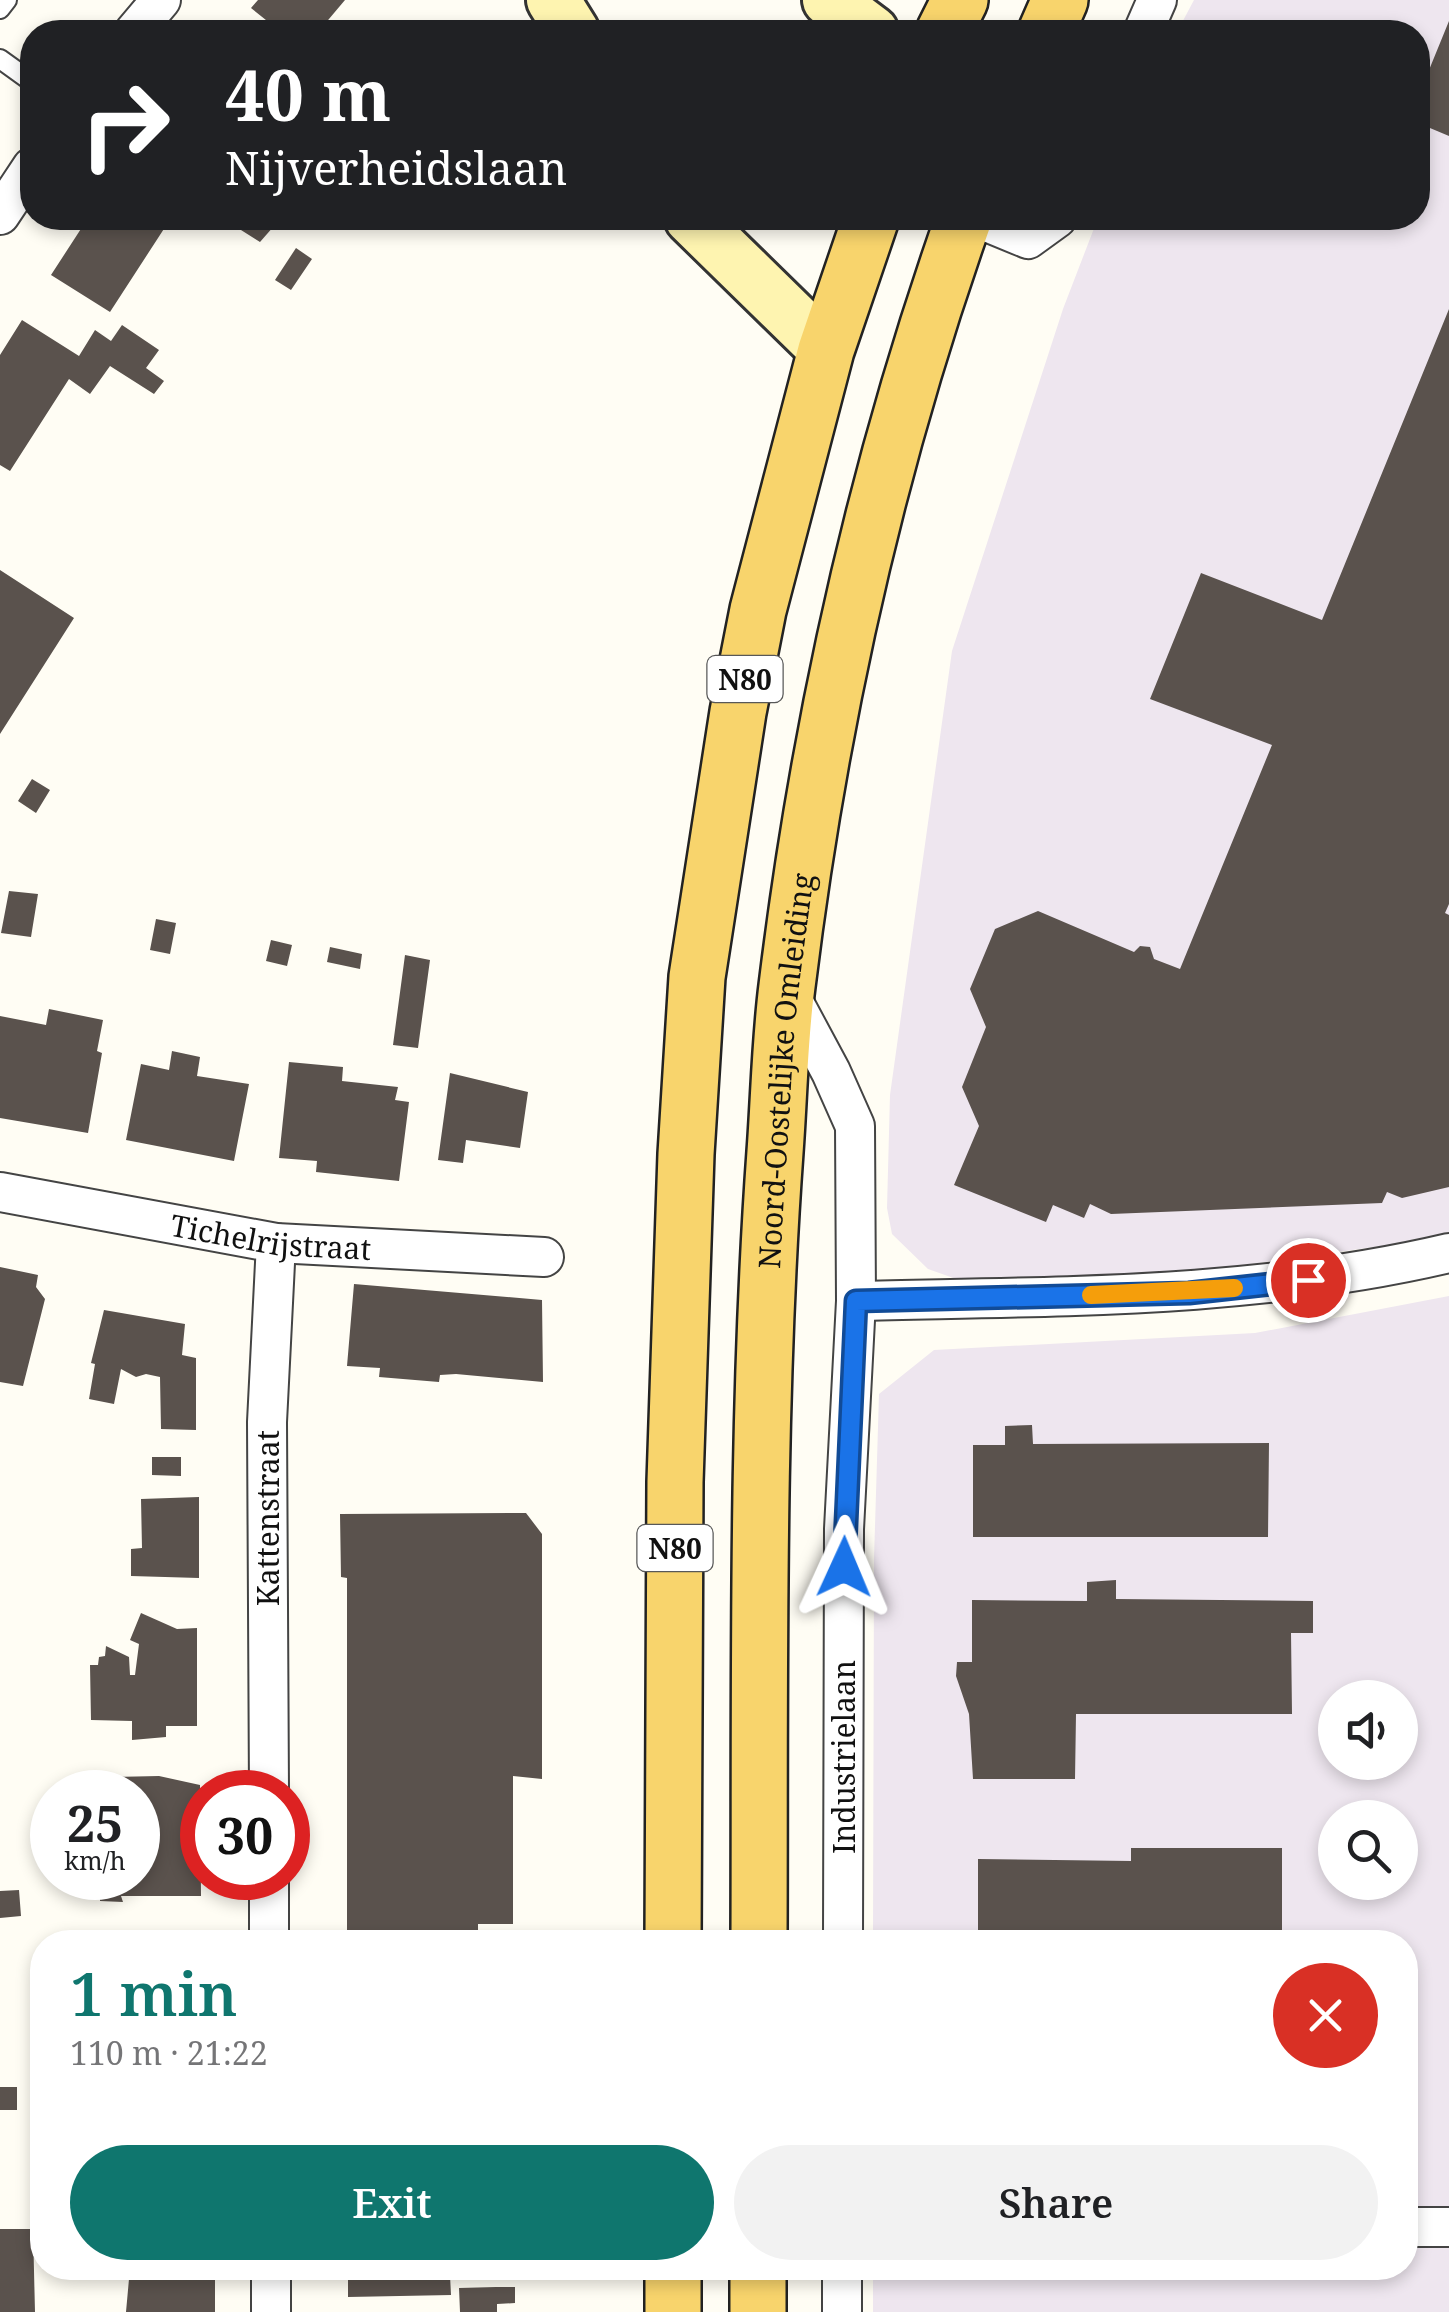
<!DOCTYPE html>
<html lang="en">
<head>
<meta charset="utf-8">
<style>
	:root { --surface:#fff; --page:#f2f2f2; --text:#202124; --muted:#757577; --accent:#0f766e }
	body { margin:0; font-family:"Noto Serif",serif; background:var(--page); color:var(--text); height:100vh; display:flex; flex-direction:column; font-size:38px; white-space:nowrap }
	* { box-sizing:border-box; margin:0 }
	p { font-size:32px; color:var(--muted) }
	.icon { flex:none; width:55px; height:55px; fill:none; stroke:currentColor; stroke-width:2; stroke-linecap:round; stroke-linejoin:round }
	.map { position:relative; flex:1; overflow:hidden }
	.side { position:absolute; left:30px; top:1930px; width:1388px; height:350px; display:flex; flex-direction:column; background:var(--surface); border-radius:40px; box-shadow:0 5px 15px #0003 }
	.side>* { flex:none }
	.guide { position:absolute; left:20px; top:20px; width:1410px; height:210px; border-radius:40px; box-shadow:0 5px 15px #0003; background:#202124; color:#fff; overflow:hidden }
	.tools { position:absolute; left:1318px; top:1680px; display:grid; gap:20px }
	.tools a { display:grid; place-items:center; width:100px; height:100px; border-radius:50%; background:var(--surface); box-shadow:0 5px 15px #0003; font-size:50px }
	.speed { position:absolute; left:30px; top:1770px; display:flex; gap:20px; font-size:50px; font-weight:700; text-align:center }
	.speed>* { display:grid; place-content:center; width:130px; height:130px; border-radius:50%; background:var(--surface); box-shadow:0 5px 15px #0003; line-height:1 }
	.speed small { font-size:25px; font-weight:400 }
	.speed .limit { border:15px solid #d22; background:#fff; color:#111 }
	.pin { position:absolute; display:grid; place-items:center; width:85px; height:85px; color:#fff; margin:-42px; border:5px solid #fff; border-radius:50%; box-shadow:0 2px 10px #0007 }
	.me { position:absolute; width:110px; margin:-55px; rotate:1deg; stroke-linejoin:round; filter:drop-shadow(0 0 8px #0008) }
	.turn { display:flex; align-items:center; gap:35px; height:210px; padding:0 40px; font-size:45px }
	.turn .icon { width:130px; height:130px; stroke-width:2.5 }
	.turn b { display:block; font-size:70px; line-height:85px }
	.round { display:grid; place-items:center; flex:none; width:105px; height:105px; border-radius:52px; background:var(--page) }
	.headline { display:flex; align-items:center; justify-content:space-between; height:170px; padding:0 40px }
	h1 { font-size:60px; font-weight:600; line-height:75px; color:var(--accent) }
	.cta { display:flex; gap:20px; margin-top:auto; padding:20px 40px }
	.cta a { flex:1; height:115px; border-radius:60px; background:var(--accent); color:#fff; font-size:40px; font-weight:600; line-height:115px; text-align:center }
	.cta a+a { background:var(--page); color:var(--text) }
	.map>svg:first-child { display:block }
	.industrial { fill:#eee6ef; fill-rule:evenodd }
	.building { fill:#5a524d }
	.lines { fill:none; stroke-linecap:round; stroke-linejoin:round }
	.lane-casing { stroke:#444; stroke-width:22 }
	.street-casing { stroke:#444; stroke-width:42 }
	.secondary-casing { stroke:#333; stroke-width:58 }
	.primary-casing { stroke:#222; stroke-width:60 }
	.lane { stroke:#fff; stroke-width:18 }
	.street { stroke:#fff; stroke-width:38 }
	.secondary { stroke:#fef4b0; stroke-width:52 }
	.primary { stroke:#f8d46c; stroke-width:55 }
	.route-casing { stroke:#114b97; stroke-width:25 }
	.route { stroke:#1a73e8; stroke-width:18 }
	.slow { stroke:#f59e0b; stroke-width:18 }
	.labels { text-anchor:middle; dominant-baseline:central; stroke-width:10; stroke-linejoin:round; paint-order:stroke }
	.shield { fill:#fff; stroke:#585858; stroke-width:2.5 }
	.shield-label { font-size:28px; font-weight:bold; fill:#111 }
	.street-label { font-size:30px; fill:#111; stroke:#fff }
</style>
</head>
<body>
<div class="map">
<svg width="1449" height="2312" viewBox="0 0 1449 2312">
	<rect width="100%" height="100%" fill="#fffdf4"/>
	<path class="industrial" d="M 1194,0 L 1449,0 L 1449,1232 L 1388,1245 L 1208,1270 L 962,1281 L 928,1269 L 892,1234 L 887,1208 L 890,1095 L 952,651 L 1063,309 L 1098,218 L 1418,218 L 1418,32 L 1177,32 Z
		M 1449,1296 L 1449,2312 L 873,2312 L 873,2268 L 1405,2268 L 1405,1942 L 873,1942 L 874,1559 L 879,1394 L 934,1350 L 1255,1333 ZM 1335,1698 L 1400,1698 L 1400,1762 L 1335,1762 ZM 1335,1818 L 1400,1818 L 1400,1882 L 1335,1882 Z"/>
	<path class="building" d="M 258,0 L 345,0 L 318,32 L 281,32 L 251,8 Z
		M 1449,21 L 1449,136 L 1418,123 L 1418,97 Z
		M 88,218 L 171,218 L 110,312 L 51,275 Z
		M 222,218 L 281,218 L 260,242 Z
		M 296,248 L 312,259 L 291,290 L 275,280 Z
		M 1449,309 L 1449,904 L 1445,913 L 1449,915 L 1449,1187 L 1402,1198 L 1387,1192 L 1382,1203 L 1111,1214 L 1090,1204 L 1084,1218 L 1053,1205 L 1046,1222 L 954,1185 L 979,1126 L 962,1087 L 986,1027 L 970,989 L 995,929 L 1038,911 L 1134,952 L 1140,946 L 1150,947 L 1154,959 L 1180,969 L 1272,745 L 1150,699 L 1201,573 L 1322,620 Z
		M 22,320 L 79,356 L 95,330 L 111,341 L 122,325 L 159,350 L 146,368 L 164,381 L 154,394 L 110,366 L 90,394 L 69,379 L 10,471 L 0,465 L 0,355 Z
		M 0,570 L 74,618 L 0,734 Z
		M 32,779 L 50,790 L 36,813 L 18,801 Z
		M 9,891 L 38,894 L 31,937 L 1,933 Z
		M 156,919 L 176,923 L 170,954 L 150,950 Z
		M 271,940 L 292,945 L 287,966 L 266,961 Z
		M 330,947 L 362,954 L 360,969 L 327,962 Z
		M 405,955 L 430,960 L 418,1048 L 393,1045 Z
		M 49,1009 L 103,1020 L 97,1051 L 102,1053 L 88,1133 L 0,1118 L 0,1016 L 46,1025 Z
		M 172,1051 L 200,1057 L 197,1076 L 249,1084 L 234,1161 L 126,1140 L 141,1064 L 169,1070 Z
		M 289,1062 L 343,1067 L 342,1081 L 398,1087 L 395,1100 L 409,1102 L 399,1181 L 316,1172 L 317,1161 L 279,1158 Z
		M 450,1073 L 528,1092 L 520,1148 L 466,1140 L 463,1163 L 438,1160 Z
		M 0,1267 L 38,1275 L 36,1287 L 45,1299 L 23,1386 L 0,1382 Z
		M 354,1284 L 542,1300 L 543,1382 L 456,1374 L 440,1375 L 439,1382 L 379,1377 L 380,1368 L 347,1366 Z
		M 104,1310 L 185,1324 L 182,1355 L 196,1358 L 196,1430 L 161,1429 L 160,1377 L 146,1374 L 136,1377 L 121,1369 L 114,1404 L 89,1399 L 95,1364 L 91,1363 Z
		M 1032,1425 L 1033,1444 L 1269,1443 L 1268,1537 L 973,1537 L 973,1445 L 1005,1445 L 1005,1426 Z
		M 152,1457 L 181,1457 L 181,1476 L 152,1475 Z
		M 199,1497 L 199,1578 L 131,1576 L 131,1549 L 142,1548 L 141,1499 Z
		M 526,1513 L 542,1534 L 542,1779 L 513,1776 L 513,1924 L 478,1924 L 478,1942 L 347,1942 L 347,1578 L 341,1577 L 340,1514 Z
		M 1116,1580 L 1116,1599 L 1313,1601 L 1313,1633 L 1291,1633 L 1292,1714 L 1076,1714 L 1075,1779 L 973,1779 L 969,1714 L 956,1676 L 957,1662 L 972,1662 L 972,1600 L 1087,1601 L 1087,1582 Z
		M 141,1613 L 177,1629 L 197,1628 L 197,1726 L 166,1726 L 166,1737 L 132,1740 L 132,1721 L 91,1720 L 90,1665 L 98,1665 L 99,1657 L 105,1656 L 106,1646 L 129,1657 L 130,1675 L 135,1675 L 139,1644 L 130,1640 Z
		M 159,1776 L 200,1785 L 201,1896 L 121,1896 L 123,1902 L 100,1901 L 100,1878 L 138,1878 L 138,1792 L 114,1792 L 113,1777 Z
		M 1131,1848 L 1282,1848 L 1282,1942 L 978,1942 L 978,1859 L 1131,1861 Z
		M 19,1890 L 21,1916 L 0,1918 L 0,1891 Z
		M 178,1931 L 179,1936 L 198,1936 L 198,1942 L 159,1942 L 158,1932 Z
		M 0,2087 L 17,2087 L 17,2110 L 0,2110 Z
		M 0,2229 L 33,2229 L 35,2312 L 0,2312 Z
		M 130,2268 L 215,2268 L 215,2312 L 126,2312 Z
		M 348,2268 L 431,2268 L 431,2274 L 450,2275 L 451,2295 L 348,2297 Z
		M 496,2287 L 515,2287 L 515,2303 L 497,2304 L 497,2312 L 460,2312 L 459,2288 Z"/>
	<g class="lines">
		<defs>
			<path id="lane" d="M 0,9 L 7,0
				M 0,59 L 32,82"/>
			<g id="street">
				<path d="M 134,32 L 161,0"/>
				<path d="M 1143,32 L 1157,0"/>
				<path d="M 0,215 L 32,167"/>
				<path d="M 977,218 L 1028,239 L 1057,218"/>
				<path d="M 786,988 L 831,1072 L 855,1126 L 856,1301 L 844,1529 L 843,1942"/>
				<path id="s1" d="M 0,1192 L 276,1243 L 544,1257"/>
				<path d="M 856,1301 C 1055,1296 1254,1299 1449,1253"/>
				<path d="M 269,1792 L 267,1422 L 276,1243"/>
				<path d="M 269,1878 L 269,1942"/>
				<path d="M 1405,2227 L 1449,2227"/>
				<path d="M 271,2268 L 271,2312"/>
				<path d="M 842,2268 L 842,2312"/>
			</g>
			<path id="secondary" d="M 553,0 L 573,32
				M 829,0 L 872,32
				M 691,218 L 826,350"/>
			<g id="primary">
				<path d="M 944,32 L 960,0"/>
				<path d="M 1046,32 L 1060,0"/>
				<path d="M 673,1942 L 675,1482 L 686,1154 L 697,977 L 738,712 L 758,610 L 826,350 L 871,218"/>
				<path id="s2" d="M 759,1942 C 760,1679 756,1415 775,1152 C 779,1097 780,1041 787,986 C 819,724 876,466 964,218"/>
				<path d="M 673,2268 L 673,2312"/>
				<path d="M 758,2268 L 758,2312"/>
			</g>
		</defs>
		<use href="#lane" class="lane-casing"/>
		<use href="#street" class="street-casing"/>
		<use href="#secondary" class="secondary-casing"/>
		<use href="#primary" class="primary-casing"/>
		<use href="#lane" class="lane"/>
		<use href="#street" class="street"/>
		<use href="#secondary" class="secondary"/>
		<use href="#primary" class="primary"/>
	</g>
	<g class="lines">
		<defs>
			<path id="route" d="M 844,1567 L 856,1301 L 1189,1293 L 1308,1280"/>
		</defs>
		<use href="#route" class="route-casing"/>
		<use href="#route" class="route"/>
		<path class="slow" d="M 1091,1295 L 1234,1288"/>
	</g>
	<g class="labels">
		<g class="shield">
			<rect x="707.5" y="656" width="75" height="46" rx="8"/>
			<rect x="637.5" y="1525" width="75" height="46" rx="8"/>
		</g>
		<g class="shield-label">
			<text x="745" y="679">N80</text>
			<text x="675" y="1548">N80</text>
		</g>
		<g class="street-label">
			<text stroke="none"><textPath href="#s2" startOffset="872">Noord-Oostelijke Omleiding</textPath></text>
			<text stroke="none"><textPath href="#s1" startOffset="275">Tichelrijstraat</textPath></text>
			<text transform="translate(267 1518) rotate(-90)">Kattenstraat</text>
			<text transform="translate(843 1757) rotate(-90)">Industrielaan</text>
		</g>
	</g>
</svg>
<div class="tools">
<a><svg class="icon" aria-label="sound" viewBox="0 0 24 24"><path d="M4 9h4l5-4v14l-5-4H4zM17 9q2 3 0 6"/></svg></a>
<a><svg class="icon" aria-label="search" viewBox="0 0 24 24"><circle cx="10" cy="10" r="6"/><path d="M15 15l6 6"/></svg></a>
</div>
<div class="speed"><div>25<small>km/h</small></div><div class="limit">30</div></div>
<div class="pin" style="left:1308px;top:1280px;background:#d93025"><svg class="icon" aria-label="arrive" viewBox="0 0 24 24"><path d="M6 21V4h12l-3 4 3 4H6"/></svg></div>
<svg class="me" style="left:844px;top:1567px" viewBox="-20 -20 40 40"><path d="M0-17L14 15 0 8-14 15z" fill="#1a73e8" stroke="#fff" stroke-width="4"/></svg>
<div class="guide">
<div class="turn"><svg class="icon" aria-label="right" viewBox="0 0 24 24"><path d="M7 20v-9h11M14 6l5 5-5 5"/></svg><div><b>40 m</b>Nijverheidslaan</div></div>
</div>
<section class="side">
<div class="headline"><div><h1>1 min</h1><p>110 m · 21:22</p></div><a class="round" style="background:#d93025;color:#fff"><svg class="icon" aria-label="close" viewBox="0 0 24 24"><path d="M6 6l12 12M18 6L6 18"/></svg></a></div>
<div class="cta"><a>Exit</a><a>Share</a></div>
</section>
</div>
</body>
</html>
